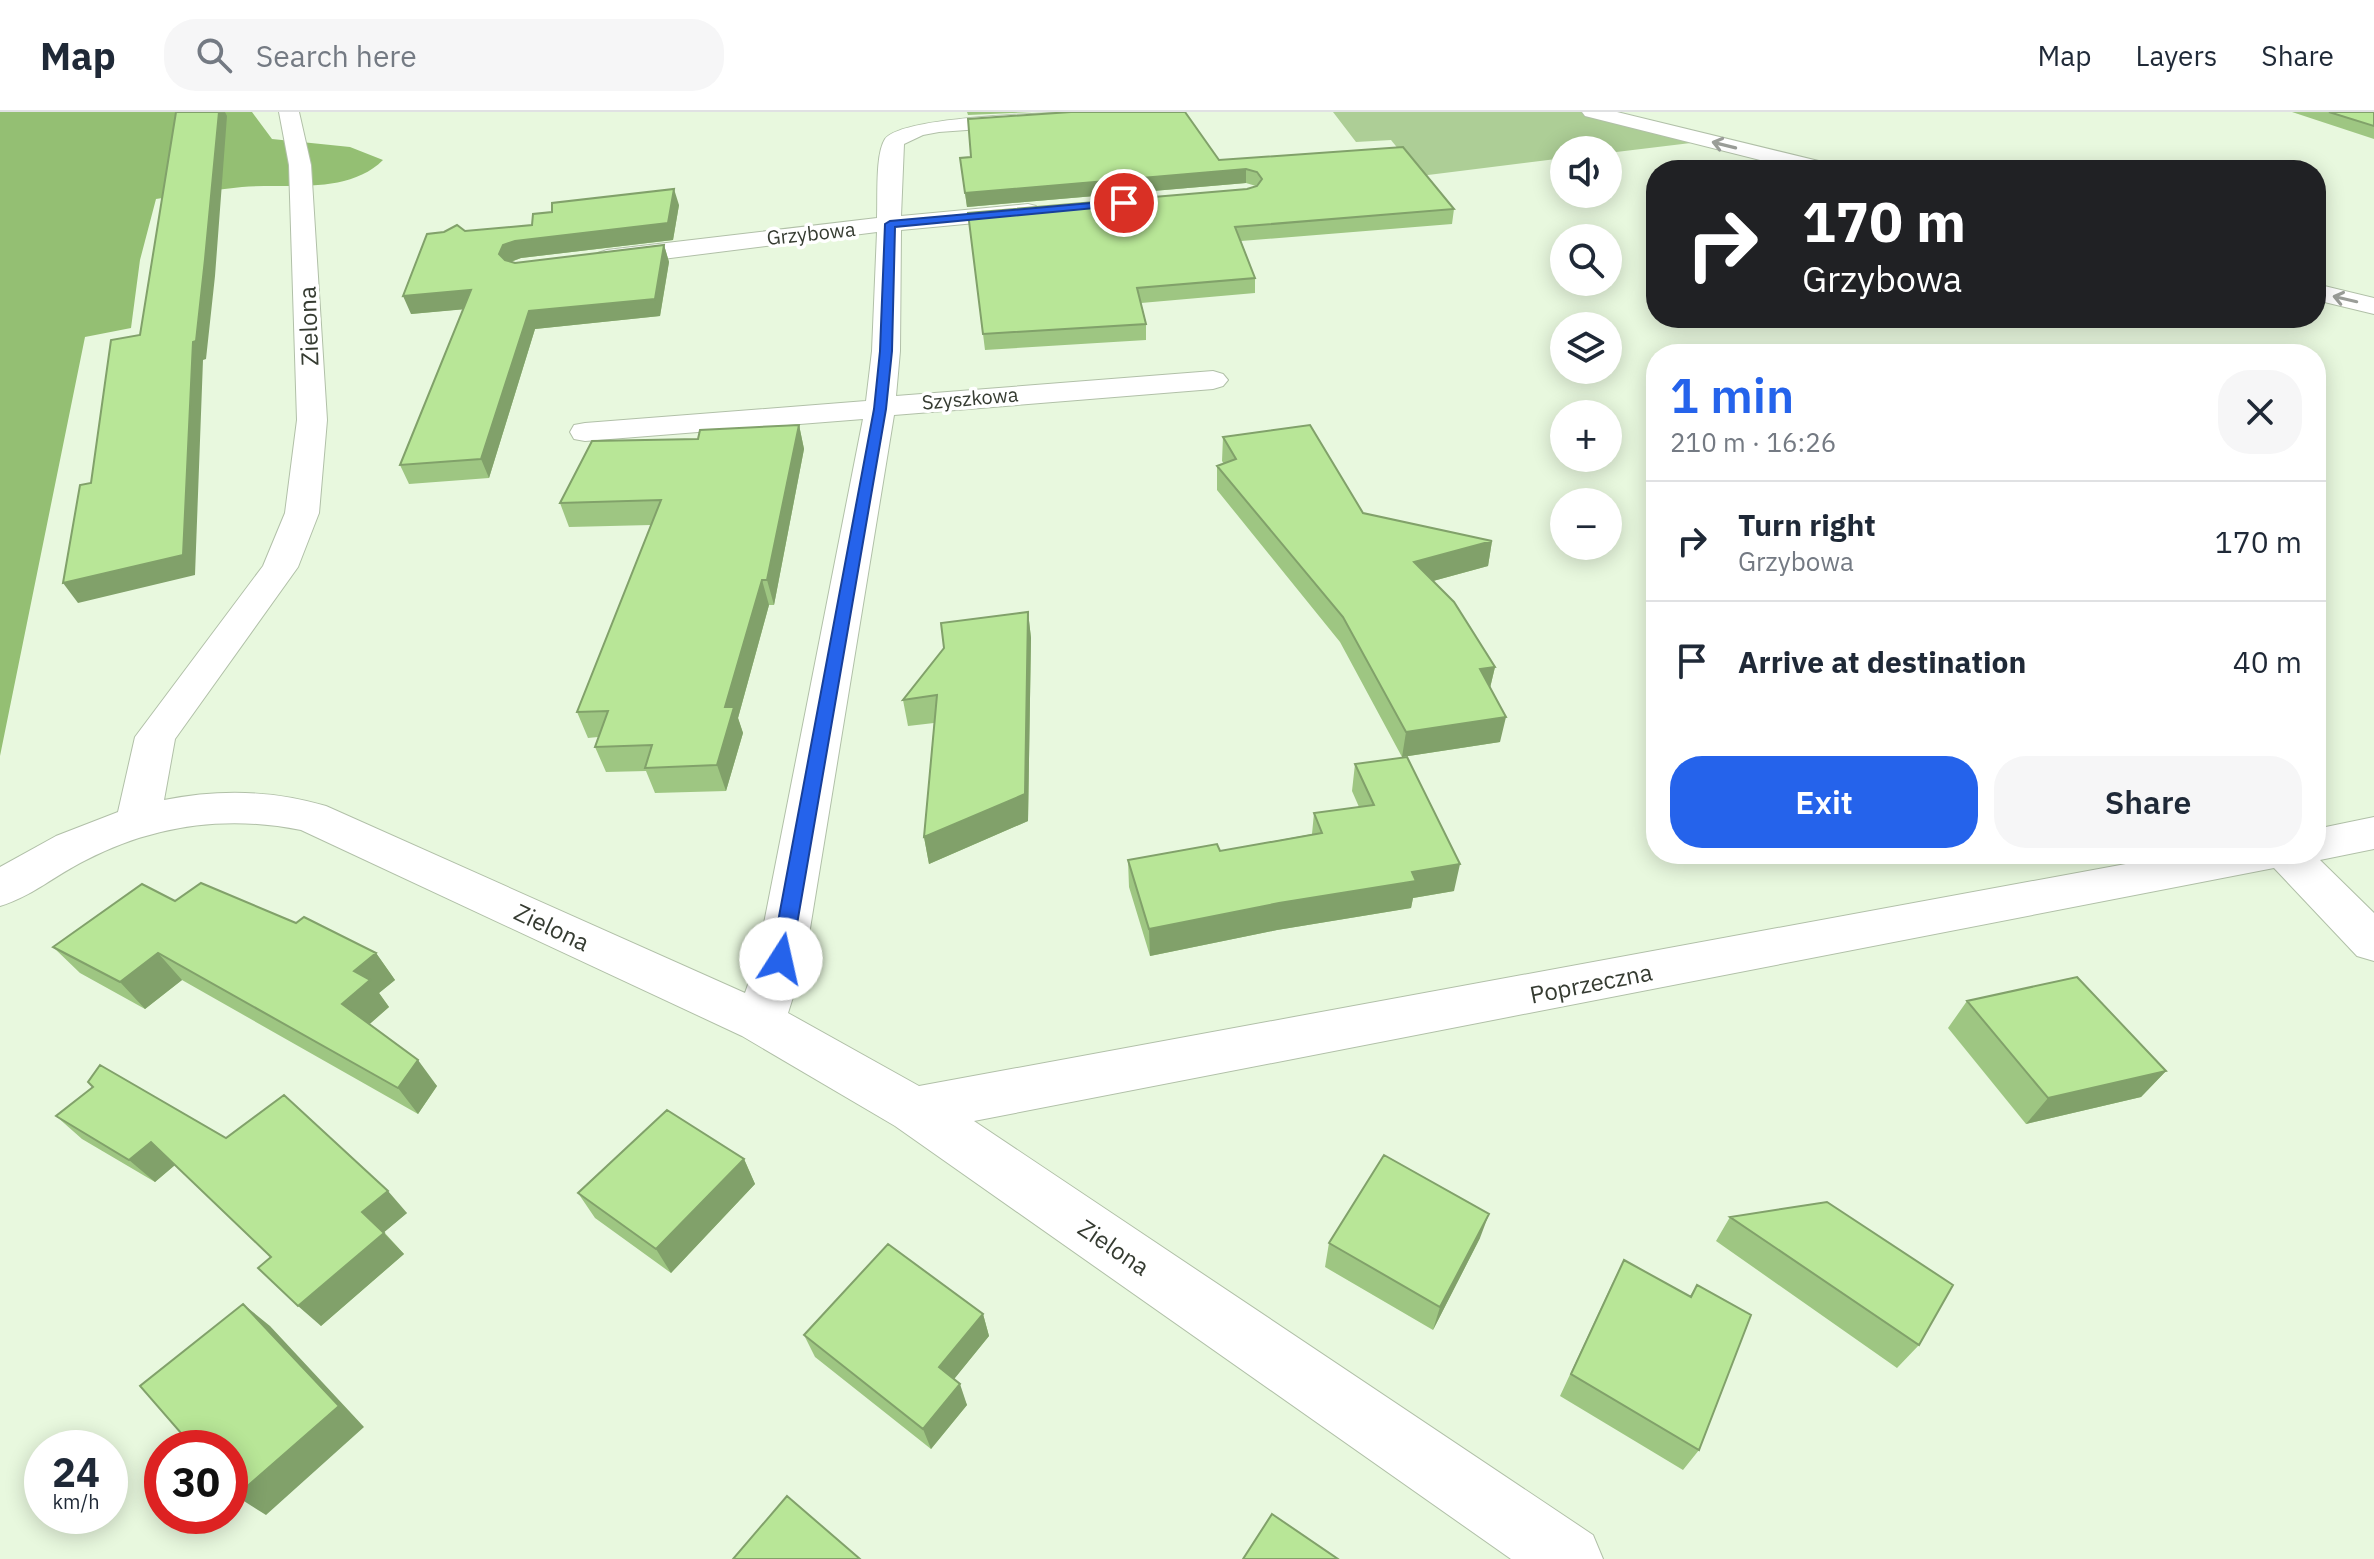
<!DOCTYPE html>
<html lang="en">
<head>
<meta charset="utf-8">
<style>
	:root { --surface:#fff; --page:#f6f6f7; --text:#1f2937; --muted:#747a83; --line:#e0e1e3; --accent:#2563eb }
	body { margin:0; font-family:"IBM Plex Sans",sans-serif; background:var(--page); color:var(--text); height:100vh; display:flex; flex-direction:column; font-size:30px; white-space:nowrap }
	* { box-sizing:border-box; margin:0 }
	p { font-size:26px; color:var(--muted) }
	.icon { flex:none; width:44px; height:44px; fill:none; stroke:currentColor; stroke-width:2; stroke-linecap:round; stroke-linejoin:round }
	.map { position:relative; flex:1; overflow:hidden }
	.drawer { position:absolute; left:1646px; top:232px; width:680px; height:520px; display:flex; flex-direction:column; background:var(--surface); border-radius:32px; box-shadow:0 4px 20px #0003 }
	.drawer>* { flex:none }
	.hud { position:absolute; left:1646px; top:48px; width:680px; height:168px; border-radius:32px; box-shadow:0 4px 20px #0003; background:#202124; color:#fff; overflow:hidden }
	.fabs { position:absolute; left:1550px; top:24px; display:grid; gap:16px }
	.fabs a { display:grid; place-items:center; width:72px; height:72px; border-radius:50%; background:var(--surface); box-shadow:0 4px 20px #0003; font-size:40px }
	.speed { position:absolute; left:24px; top:1318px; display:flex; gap:16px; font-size:40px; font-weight:700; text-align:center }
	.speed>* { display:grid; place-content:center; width:104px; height:104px; border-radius:50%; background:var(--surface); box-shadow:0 4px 20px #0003; line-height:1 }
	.speed small { font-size:20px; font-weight:400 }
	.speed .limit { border:12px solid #d22; background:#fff; color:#111 }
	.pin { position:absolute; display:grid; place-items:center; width:68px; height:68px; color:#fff; margin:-34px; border:4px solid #fff; border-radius:50%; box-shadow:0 2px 8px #0007 }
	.me { position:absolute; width:88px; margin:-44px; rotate:10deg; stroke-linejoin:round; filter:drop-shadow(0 0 6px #0008) }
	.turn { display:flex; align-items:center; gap:28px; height:168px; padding:0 24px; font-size:36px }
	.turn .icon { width:104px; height:104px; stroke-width:2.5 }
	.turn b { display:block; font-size:56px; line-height:68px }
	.round { display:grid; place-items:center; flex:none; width:84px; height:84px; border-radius:32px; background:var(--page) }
	.overview { display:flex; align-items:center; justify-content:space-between; height:136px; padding:0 24px }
	h1 { font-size:48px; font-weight:600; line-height:60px; color:var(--accent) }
	.cta { display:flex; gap:16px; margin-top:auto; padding:16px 24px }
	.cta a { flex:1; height:92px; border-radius:32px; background:var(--accent); color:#fff; font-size:32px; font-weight:600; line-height:92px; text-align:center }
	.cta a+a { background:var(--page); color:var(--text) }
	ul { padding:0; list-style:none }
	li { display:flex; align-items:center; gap:24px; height:120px; padding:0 24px; border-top:2px solid var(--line) }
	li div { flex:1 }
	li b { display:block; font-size:30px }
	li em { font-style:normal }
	header { display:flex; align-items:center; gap:48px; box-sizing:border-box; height:112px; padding:0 40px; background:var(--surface); border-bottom:2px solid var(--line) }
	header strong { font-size:38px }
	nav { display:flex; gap:44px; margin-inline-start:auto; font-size:28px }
	.search { width:560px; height:72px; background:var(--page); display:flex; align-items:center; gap:20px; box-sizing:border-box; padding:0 28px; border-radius:32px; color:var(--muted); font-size:30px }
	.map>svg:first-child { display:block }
	.green { fill:#adce96 }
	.forest { fill:#94bf73 }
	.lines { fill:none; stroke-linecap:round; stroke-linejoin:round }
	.minor-casing { stroke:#b1c0a8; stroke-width:2 }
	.minor { fill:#fff; fill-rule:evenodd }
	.wall { fill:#9ec682 }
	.shaded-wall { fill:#81a16a }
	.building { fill:#b8e697; stroke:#81a16a; stroke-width:2 }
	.oneway { stroke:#9a9d98 }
	.route { fill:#2563eb; stroke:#184099; stroke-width:2 }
	.labels { text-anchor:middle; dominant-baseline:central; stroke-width:7; stroke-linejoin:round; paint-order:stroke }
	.far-street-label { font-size:20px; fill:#353b31; stroke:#fff }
	.street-label { font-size:24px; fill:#353b31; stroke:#fff }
</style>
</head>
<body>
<header>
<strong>Map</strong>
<div class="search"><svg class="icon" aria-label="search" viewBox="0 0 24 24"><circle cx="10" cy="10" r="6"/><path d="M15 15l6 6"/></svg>Search here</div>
<nav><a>Map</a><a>Layers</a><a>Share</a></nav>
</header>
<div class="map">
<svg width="2374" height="1447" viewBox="0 0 2374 1447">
	<rect width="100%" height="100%" fill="#e8f8de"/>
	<path class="green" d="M 1333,0 L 1581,0 L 1699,30 L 1608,41 L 1608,38 L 1564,38 L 1564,46 L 1420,64 L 1391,28 L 1356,30 Z"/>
	<path class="forest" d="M 0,0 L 252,0 L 272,27 L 350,35 L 383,48 C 348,83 288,71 242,75 C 213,78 184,83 156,87 L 140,148 L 131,216 L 85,225 L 0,644 Z"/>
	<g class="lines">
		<defs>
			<path id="minor" d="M 279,0 L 299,0 L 311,53 L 327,308 L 319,401 L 298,455 L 175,627 L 164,688 C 219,677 272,678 326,694 L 745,881 L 757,847 L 863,307 L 585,329 L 574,327 L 570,320 L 574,313 L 585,311 L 866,289 L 872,239 L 877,120 L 607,154 L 598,151 L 594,146 L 598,141 L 607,138 L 877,106 C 878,86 875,42 885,27 C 906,0 1097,0 1138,0 L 1128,6 L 939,20 L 923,23 L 904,32 L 901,104 L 1028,92 L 1036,94 L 1040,99 L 1036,104 L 1028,106 L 901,118 L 900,239 L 896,284 L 1213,259 L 1223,262 L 1228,268 L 1223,274 L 1213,277 L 894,303 L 805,847 L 788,901 L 919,974 L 2180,742 L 2316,742 L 2316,717 L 2374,705 L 2374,737 L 2320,748 L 2374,801 L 2374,849 L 2357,844 L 2274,756 L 974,1009 L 1593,1423 L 1603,1447 L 1511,1447 L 895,1014 L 742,924 L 301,718 C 226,703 154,713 86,748 C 57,762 31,785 0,794 L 0,755 L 56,724 L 118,700 L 135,625 L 263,454 L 285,401 L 297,308 L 289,53 Z
				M 1582,0 L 1617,0 L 1835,53 L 1838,58 L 1800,58 L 1585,4 Z
				M 2316,172 L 2374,186 L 2374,202 L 2316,188 Z"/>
		</defs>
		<use href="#minor" class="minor-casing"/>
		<use href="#minor" class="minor"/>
	</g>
	<path class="wall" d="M 967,0 L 1032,0 L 968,3 Z
		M 2292,0 L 2374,0 L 2374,27 Z
		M 971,45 L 1219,48 L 1454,97 L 1452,112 L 1241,129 L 1255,166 L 1255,181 L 1141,191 L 1146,212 L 1146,228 L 985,238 L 968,101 L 1247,77 L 1256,74 L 1246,71 L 967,95 L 960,46 Z
		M 679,93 L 673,128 L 521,146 L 511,150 L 515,151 L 664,133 L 669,150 L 660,204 L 535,217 L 489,366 L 409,372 L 400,353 L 464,197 L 411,202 L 465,119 L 532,113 Z
		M 799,313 L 804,337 L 774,493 L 769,493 L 738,606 L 743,621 L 726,679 L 655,681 L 646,659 L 606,660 L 595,635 L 598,625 L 588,626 L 577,600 L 651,413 L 569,415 L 560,391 L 698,327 Z
		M 1223,325 L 1363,401 L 1492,429 L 1488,454 L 1433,469 L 1495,555 L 1490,576 L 1500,630 L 1402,645 L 1340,530 L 1217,378 L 1217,354 L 1224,352 L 1222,349 Z
		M 1028,500 L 1031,526 L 1028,709 L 929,752 L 924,725 L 934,611 L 908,614 L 903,588 Z
		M 1355,652 L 1454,779 L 1413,786 L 1411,796 L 1277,818 L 1150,844 L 1129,775 L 1128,748 L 1220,739 L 1312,722 L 1314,701 L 1359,695 L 1352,679 Z
		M 175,789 L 296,811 L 376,841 L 395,868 L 379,881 L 389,895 L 369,912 L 437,974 L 418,1002 L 182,868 L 145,897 L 80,861 L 53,835 Z
		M 1967,889 L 2166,959 L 2141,985 L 2026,1012 L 1948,916 Z
		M 56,1004 L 226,1026 L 407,1101 L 384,1120 L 404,1142 L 321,1214 L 271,1145 L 175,1053 L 155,1070 L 82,1027 Z
		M 744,1047 L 755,1072 L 671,1161 L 595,1106 L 578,1081 Z
		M 1730,1105 L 1919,1233 L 1897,1256 L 1716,1129 Z
		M 1480,1126 L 1433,1218 L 1325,1155 L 1329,1131 Z
		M 1624,1148 L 1690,1184 L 1697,1173 L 1699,1338 L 1683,1358 L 1560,1284 L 1612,1172 Z
		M 983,1202 L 989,1224 L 954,1267 L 967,1293 L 931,1337 L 815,1245 L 804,1223 Z"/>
	<path class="shaded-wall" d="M 219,0 L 225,0 L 227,4 L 215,164 L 206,247 L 203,248 L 195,463 L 78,491 L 63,471 L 193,230 Z
		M 1246,57 L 1246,71 L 967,95 L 965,81 Z
		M 674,77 L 679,93 L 673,128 L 521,146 L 510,150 L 506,159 L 499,142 L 503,133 Z
		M 664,133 L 669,150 L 660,204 L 535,217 L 489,366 L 481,347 L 529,199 Z
		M 471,178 L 478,196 L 411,202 L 403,184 Z
		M 799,313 L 804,337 L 774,493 L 767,468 Z
		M 1492,429 L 1488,454 L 1411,475 L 1414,450 Z
		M 762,468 L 769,493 L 738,606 L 743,621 L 726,679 L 717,653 L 725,595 Z
		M 1028,500 L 1031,526 L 1028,709 L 929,752 L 924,725 Z
		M 1495,555 L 1489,580 L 1480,557 Z
		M 1506,605 L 1500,630 L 1402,645 L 1406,620 Z
		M 1460,752 L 1454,779 L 1413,786 L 1411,796 L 1277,818 L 1150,844 L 1149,817 L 1412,760 Z
		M 158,841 L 182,868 L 145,897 L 120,870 Z
		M 376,841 L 395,868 L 379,881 L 389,895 L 363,918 L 342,892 L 354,859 Z
		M 418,948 L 437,974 L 418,1002 L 398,976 Z
		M 2166,959 L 2141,985 L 2026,1012 L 2048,986 Z
		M 151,1030 L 175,1053 L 155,1070 L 129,1048 Z
		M 744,1047 L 755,1072 L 671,1161 L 656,1137 Z
		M 388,1079 L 407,1101 L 382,1122 L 362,1100 Z
		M 1489,1102 L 1480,1126 L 1433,1218 L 1440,1195 Z
		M 384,1121 L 404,1142 L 321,1214 L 298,1194 Z
		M 243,1192 L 270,1214 L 364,1315 L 266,1403 L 236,1384 Z
		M 983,1202 L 989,1224 L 946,1277 L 939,1255 Z
		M 960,1272 L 967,1293 L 931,1337 L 923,1317 Z"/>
	<path class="building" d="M 176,0 L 219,0 L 205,147 L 196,229 L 193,230 L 183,443 L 63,471 L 80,373 L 91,371 L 111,228 L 140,223 Z
		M 1071,0 L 1185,0 L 1219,48 L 1403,35 L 1454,97 L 1235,115 L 1255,166 L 1137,176 L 1146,212 L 983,222 L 968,101 L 1247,77 L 1257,74 L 1262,67 L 1257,60 L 1246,57 L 965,81 L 960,46 L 971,45 L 968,7 Z
		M 2329,0 L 2374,0 L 2374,14 Z
		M 674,77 L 668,111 L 515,129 L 503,133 L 499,142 L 505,148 L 515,151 L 664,133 L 655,187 L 529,199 L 481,347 L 400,353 L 471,178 L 403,184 L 427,122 L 444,120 L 457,113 L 465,119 L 532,113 L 533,102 L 552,100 L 552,91 Z
		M 799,313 L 767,468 L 762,468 L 725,595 L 734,595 L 717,653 L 645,656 L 652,633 L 595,635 L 608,599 L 577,600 L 661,388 L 560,391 L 592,329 L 698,327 L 700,318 Z
		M 1310,313 L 1363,401 L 1492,429 L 1414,450 L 1454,490 L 1495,555 L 1480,557 L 1506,605 L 1406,620 L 1343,505 L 1217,354 L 1236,347 L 1223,325 Z
		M 1028,500 L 1025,682 L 924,725 L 937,583 L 903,588 L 944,536 L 941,511 Z
		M 1407,645 L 1460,752 L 1412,760 L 1416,769 L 1279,791 L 1149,817 L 1128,748 L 1217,732 L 1220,739 L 1322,721 L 1314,701 L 1374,693 L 1355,652 Z
		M 201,771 L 296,811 L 304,805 L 376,841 L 354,859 L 370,868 L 342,892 L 418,948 L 398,976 L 158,841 L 120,870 L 53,835 L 142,772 L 175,789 Z
		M 2077,865 L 2166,959 L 2048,986 L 1967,889 Z
		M 100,953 L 226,1026 L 284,983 L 388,1079 L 362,1100 L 384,1121 L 298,1194 L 258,1156 L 271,1145 L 151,1030 L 129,1048 L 56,1004 L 93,975 L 88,970 Z
		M 667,998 L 744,1047 L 656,1137 L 578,1081 Z
		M 1384,1043 L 1489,1102 L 1440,1195 L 1329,1131 Z
		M 1827,1090 L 1953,1173 L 1919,1233 L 1730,1105 Z
		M 888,1132 L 983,1202 L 939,1255 L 960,1272 L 923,1317 L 804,1223 Z
		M 1624,1148 L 1691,1185 L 1697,1173 L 1751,1203 L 1699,1338 L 1571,1262 Z
		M 243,1192 L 339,1294 L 236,1384 L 230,1378 L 230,1336 L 194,1336 L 140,1274 Z
		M 787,1384 L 860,1447 L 733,1447 Z
		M 1272,1402 L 1338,1447 L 1243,1447 Z"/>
	<defs><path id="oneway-shaft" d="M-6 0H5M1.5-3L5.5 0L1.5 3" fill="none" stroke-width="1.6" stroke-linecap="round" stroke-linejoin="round" transform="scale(2)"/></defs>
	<g class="oneway">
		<use href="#oneway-shaft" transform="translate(1724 33) rotate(-166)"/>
		<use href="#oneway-shaft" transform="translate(2345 187) rotate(-167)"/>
	</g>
	<path class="route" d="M 1124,88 L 1127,93 L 895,115 L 892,239 L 886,297 L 791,847 L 788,853 L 774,853 L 771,847 L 874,297 L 880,239 L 885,112 L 890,109 Z"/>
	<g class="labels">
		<g class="far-street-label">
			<text transform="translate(811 121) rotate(-6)">Grzybowa</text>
			<text transform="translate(970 286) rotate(-5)">Szyszkowa</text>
		</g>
		<g class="street-label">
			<text transform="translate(308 214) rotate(-92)">Zielona</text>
			<text transform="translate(552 815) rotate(25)">Zielona</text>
			<text transform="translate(1591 871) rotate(-11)">Poprzeczna</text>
			<text transform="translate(1114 1135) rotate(34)">Zielona</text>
		</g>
	</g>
</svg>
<div class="fabs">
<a><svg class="icon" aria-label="sound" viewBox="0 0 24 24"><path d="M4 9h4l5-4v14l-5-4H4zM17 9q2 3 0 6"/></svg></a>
<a><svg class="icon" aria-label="search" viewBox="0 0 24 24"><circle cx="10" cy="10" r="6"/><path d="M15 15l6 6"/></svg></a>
<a><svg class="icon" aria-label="layers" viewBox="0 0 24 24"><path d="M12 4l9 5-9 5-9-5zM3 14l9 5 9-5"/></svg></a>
<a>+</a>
<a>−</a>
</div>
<div class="speed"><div>24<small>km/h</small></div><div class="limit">30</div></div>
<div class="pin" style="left:1124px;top:91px;background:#d93025"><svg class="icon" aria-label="arrive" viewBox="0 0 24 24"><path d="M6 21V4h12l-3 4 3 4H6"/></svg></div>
<svg class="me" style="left:781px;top:847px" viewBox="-20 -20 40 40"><circle r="19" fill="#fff"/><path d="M0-13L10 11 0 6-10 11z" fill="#2563eb"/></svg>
<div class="hud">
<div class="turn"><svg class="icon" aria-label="right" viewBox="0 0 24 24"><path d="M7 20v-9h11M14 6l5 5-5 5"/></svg><div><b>170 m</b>Grzybowa</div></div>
</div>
<section class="drawer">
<div class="overview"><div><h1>1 min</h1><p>210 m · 16:26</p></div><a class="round"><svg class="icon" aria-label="close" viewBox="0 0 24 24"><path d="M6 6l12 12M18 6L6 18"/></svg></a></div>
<ul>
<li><svg class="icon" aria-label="right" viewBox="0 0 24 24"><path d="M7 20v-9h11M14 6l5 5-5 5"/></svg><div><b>Turn right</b><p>Grzybowa</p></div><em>170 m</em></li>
<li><svg class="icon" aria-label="arrive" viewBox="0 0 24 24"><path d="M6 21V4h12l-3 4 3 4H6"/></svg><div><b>Arrive at destination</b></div><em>40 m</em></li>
</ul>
<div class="cta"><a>Exit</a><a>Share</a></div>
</section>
</div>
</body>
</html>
